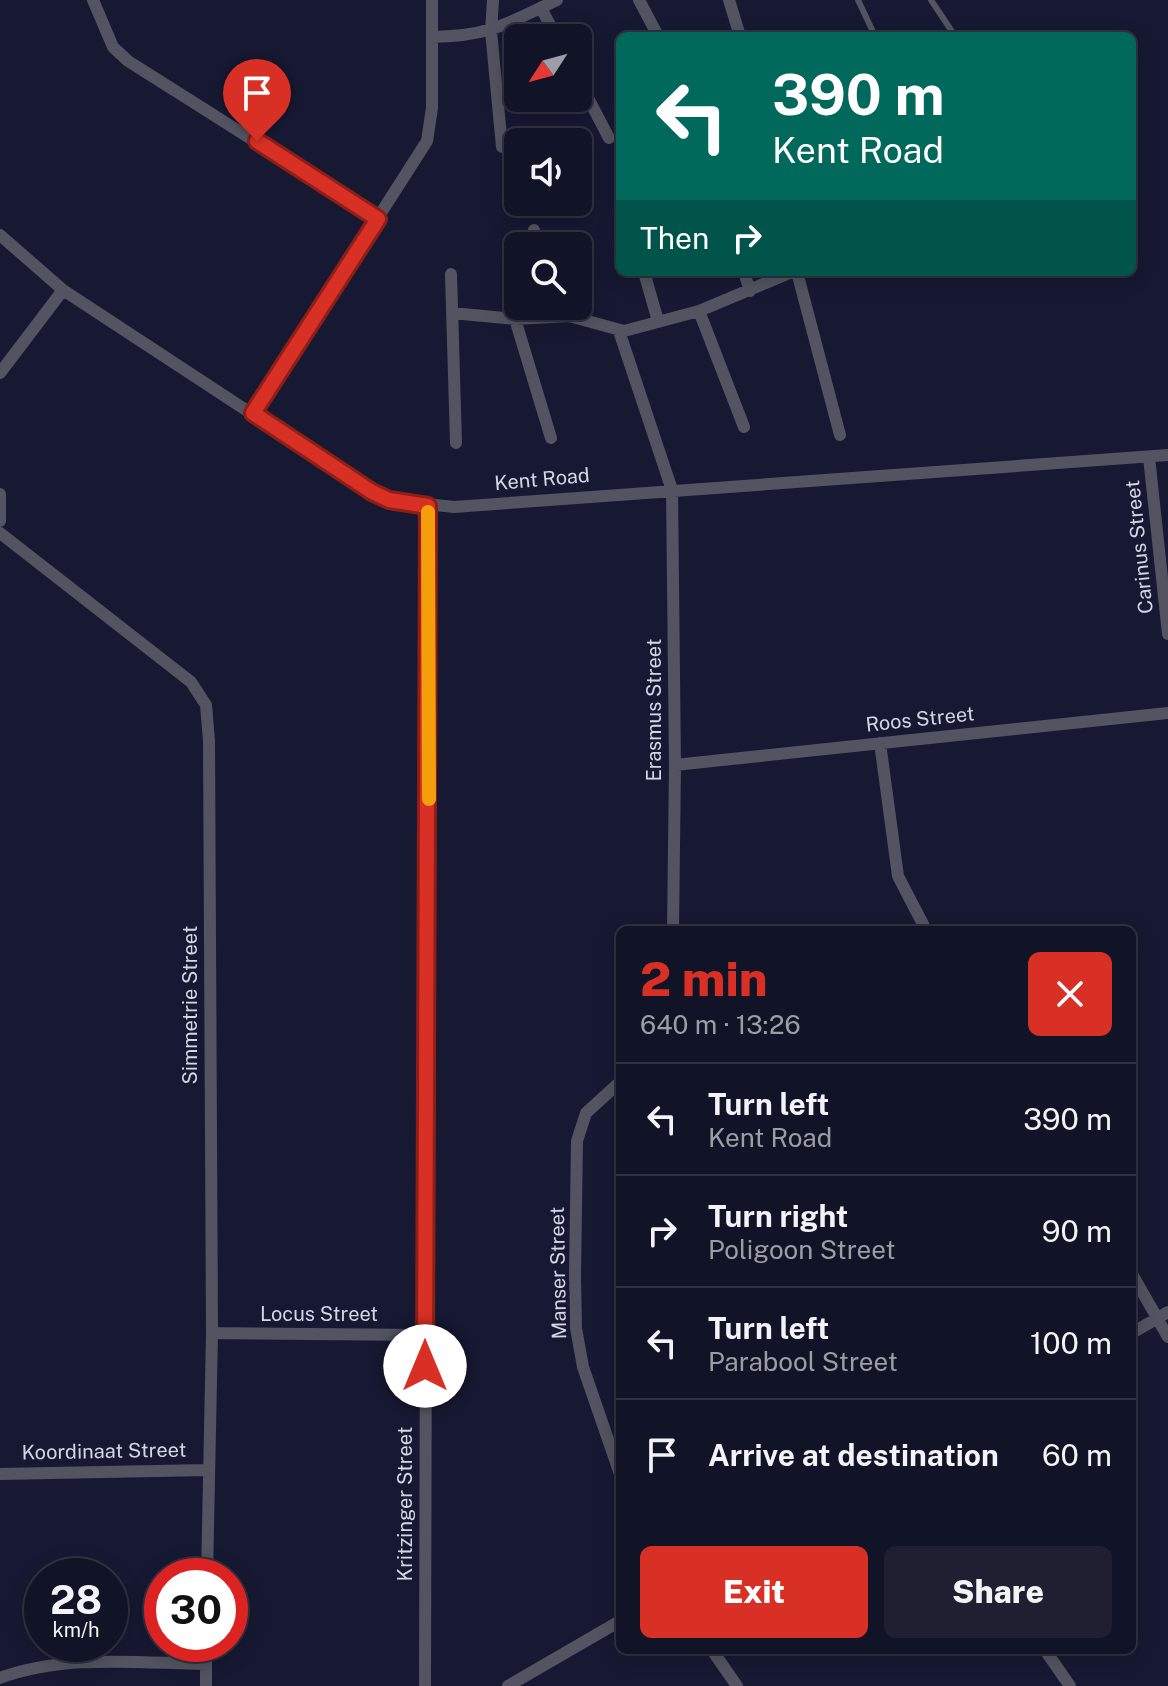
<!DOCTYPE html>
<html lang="en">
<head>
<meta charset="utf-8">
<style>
	:root { --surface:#111326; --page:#1e2032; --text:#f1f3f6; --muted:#9c9ea7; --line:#303243; --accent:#d93025 }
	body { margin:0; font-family:"Public Sans",sans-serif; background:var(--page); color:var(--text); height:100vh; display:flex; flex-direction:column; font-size:30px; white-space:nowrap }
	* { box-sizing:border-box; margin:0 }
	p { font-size:26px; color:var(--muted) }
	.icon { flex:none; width:44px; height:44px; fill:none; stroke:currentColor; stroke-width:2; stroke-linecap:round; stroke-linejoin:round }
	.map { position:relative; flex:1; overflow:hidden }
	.sheet { position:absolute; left:616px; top:926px; width:520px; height:728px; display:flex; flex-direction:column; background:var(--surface); border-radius:12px; box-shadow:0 4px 20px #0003,0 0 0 2px var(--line) }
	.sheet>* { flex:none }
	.guide { position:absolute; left:616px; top:32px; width:520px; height:244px; border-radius:12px; box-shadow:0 4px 20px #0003,0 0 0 2px var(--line); background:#00695c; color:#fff; overflow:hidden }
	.needle { width:52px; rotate:234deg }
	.buttons { position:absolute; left:504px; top:24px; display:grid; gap:16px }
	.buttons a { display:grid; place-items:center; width:88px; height:88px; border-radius:12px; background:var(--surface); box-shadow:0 4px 20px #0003,0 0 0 2px var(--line); font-size:40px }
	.speed { position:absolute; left:24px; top:1558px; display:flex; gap:16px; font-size:40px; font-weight:700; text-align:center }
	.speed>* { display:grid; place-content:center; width:104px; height:104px; border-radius:50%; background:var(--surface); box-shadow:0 4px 20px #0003,0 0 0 2px var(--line); line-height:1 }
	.speed small { font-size:20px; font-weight:400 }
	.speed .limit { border:12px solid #d22; background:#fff; color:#111 }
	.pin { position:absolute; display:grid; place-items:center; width:68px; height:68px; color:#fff; margin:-82px -34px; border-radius:50% 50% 50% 0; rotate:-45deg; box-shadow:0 0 8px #0007 }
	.pin .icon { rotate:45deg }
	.me { position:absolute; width:88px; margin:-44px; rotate:0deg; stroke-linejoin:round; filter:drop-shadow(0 0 6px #0008) }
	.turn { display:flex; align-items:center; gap:28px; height:168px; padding:0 24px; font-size:36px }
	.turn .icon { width:104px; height:104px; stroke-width:2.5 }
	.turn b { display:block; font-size:56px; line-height:68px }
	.then { display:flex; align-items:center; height:76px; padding:0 24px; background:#0003; gap:16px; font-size:30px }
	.round { display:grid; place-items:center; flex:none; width:84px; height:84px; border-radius:12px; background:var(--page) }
	.overview { display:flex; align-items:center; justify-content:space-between; height:136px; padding:0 24px }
	h1 { font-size:48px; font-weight:800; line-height:60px; color:var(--accent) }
	.button { display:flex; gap:16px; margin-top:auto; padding:16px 24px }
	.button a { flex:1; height:92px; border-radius:12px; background:var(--accent); color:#fff; font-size:32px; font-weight:800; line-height:92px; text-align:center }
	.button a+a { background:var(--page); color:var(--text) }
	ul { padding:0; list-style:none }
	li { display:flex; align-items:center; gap:24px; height:112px; padding:0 24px; border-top:2px solid var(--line) }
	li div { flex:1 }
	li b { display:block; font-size:30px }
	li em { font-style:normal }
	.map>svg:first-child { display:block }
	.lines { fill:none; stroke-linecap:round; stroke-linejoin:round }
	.lane { stroke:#525461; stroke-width:6 }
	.street { stroke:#525461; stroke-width:12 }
	.route-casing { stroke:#8d1f18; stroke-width:20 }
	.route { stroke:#d93025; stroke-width:14 }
	.slow { stroke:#f59e0b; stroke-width:14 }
	.labels { text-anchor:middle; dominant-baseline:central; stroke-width:8; stroke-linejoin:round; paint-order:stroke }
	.street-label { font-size:20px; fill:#d4d6e7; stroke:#171932 }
</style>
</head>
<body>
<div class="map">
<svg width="1168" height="1686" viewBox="0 0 1168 1686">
	<rect width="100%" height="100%" fill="#171932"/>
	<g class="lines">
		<path class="lane" d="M 858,0 L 875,36
			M 931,0 L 955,36"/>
		<path class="street" d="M 93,0 L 113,47 L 128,61 L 378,219
			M 493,0 L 491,31 L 502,147
			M 639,0 L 658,36
			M 729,0 L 740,36
			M 541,8 L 557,38
			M 432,37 C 490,36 506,24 557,0
			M 578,79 L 609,138
			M 534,230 L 540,246
			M 0,235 L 63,290 L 351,479 L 389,500 L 454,507 L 1168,455
			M 644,272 L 658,321
			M 744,272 L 750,291
			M 797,272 L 840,435
			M 451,274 L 456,443
			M 699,311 L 744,427
			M 452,313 L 515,319 L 569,316 L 624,331 L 699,311 L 792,272
			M 515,319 L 551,438
			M 619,331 L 672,490 L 675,765 L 673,930
			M 0,373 L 63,290
			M 253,413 L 427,141 L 432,108 L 432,0
			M 1149,457 L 1168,634
			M 0,494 L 0,521
			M 0,533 L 191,682 L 206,705 L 209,741 L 212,1333 L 207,1576
			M 880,743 L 898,876 L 926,930
			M 675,765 L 1168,713
			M 620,1082 L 586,1113 L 577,1141 L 575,1275 L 576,1328 L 583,1367 L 620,1474
			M 1132,1274 L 1168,1337
			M 212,1333 L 425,1335
			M 1132,1333 L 1168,1312
			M 0,1474 L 208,1470
			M 712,1650 L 737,1686
			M 1045,1650 L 1070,1686
			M 0,1678 C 64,1654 138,1663 206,1664
			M 206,1686 L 206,1644
			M 425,1686 L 428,506
			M 508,1686 L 620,1621"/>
	</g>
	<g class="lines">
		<defs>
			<path id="route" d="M 257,141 L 378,219 L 253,413 L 372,492 L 389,500 L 428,506 L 425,1366"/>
		</defs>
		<use href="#route" class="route-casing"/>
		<use href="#route" class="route"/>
		<path class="slow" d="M 428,512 L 429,799"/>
	</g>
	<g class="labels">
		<g class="street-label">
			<text transform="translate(542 479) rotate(-5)">Kent Road</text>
			<text transform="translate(1139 547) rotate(-96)">Carinus Street</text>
			<text transform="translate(654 710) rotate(-90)">Erasmus Street</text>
			<text transform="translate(920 719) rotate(-6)">Roos Street</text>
			<text transform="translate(190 1005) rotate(-90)">Simmetrie Street</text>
			<text transform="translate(558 1273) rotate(-91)">Manser Street</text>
			<text x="319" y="1314">Locus Street</text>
			<text transform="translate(104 1451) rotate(-1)">Koordinaat Street</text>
			<text transform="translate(405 1504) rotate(-90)">Kritzinger Street</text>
		</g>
	</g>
</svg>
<div class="buttons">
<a><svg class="needle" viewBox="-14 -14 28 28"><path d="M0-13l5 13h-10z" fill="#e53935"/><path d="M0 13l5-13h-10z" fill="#9c9ea7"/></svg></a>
<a><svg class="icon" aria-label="sound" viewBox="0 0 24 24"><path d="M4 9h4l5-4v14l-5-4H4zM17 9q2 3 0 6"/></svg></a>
<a><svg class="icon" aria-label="search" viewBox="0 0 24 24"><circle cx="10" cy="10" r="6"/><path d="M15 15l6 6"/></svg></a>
</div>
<div class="speed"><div>28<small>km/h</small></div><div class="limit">30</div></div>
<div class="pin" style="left:257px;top:141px;background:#d93025"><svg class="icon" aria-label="arrive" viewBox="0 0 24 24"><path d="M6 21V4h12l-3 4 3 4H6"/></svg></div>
<svg class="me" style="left:425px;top:1366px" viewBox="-20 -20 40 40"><circle r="19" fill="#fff"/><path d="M0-13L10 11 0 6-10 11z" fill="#d93025"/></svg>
<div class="guide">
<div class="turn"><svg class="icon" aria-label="left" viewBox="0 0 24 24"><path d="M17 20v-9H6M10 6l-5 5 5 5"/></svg><div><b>390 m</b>Kent Road</div></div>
<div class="then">Then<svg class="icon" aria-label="right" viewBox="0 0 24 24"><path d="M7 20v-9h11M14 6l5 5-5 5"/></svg></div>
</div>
<section class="sheet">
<div class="overview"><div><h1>2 min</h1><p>640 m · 13:26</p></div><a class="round" style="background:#d93025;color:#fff"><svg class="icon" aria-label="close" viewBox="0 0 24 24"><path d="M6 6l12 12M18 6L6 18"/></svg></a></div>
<ul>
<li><svg class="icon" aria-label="left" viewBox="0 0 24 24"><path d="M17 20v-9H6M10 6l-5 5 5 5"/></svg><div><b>Turn left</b><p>Kent Road</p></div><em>390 m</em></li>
<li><svg class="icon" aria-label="right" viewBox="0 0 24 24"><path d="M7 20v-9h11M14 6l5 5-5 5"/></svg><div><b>Turn right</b><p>Poligoon Street</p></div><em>90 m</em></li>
<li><svg class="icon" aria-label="left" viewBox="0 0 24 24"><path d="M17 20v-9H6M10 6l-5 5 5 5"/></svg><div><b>Turn left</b><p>Parabool Street</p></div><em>100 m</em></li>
<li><svg class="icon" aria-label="arrive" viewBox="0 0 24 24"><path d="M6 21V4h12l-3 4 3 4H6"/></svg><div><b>Arrive at destination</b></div><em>60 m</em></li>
</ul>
<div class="button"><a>Exit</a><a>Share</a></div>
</section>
</div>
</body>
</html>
